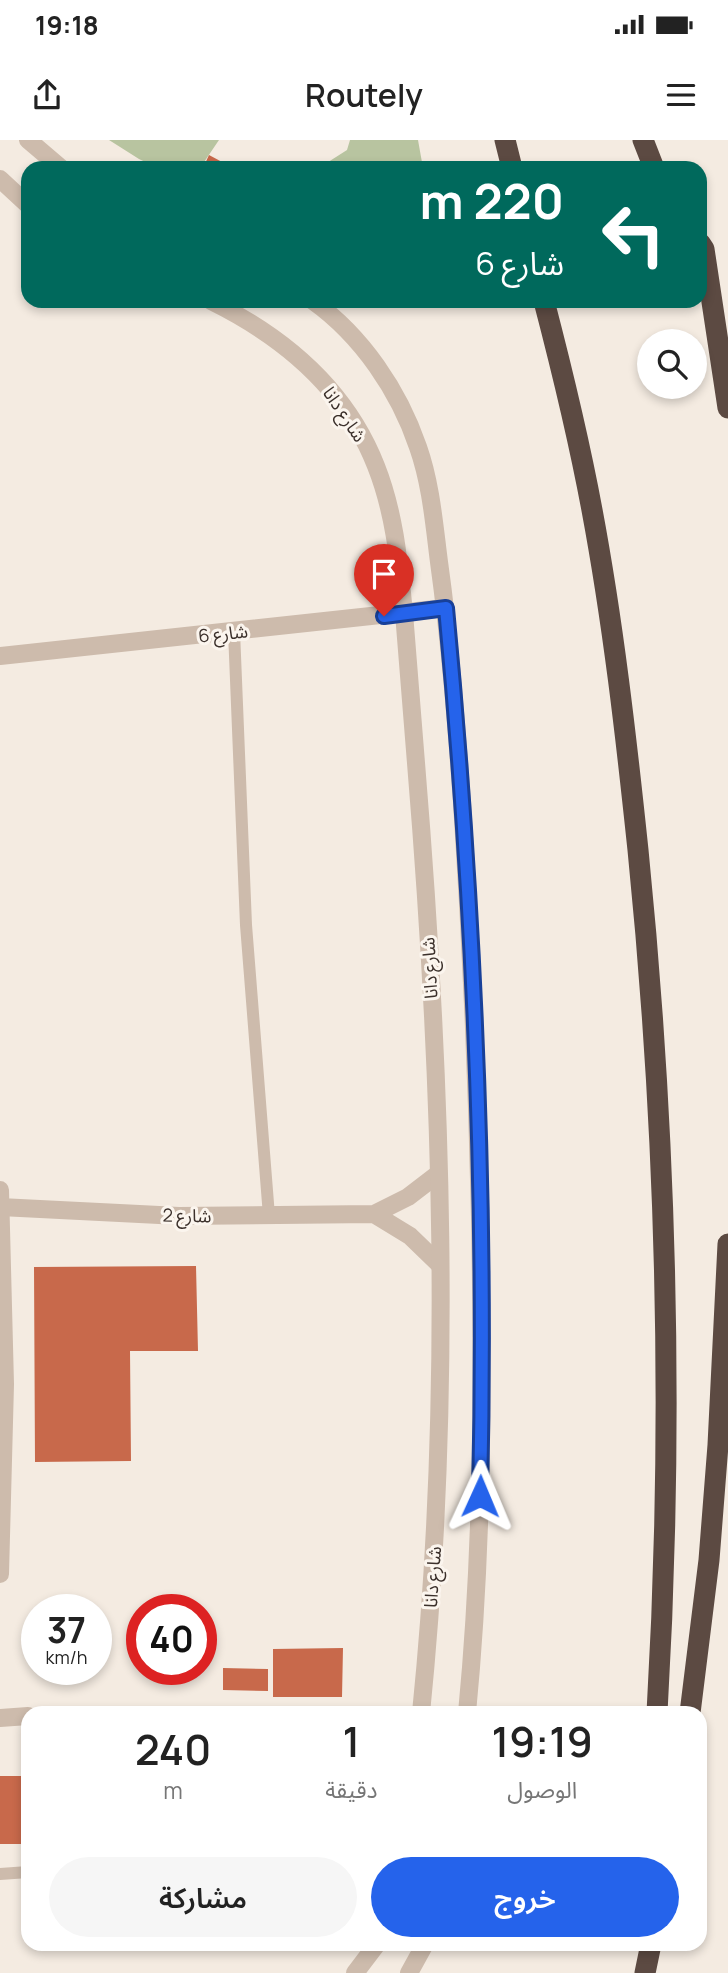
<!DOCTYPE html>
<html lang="ar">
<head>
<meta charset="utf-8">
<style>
	:root { --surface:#fff; --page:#f6f6f6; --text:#222; --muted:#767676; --accent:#2563eb }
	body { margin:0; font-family:Manrope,"Noto Sans Arabic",sans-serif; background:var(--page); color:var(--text); direction:rtl; height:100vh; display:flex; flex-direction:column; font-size:26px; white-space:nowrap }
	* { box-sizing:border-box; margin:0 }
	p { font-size:23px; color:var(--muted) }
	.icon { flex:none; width:38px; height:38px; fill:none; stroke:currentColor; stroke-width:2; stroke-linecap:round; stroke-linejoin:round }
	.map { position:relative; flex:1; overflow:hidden; direction:ltr }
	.side { position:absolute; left:21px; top:1566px; width:686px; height:245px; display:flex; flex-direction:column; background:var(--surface); border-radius:21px; box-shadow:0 4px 10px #0003; direction:rtl }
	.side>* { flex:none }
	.top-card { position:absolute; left:21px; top:21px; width:686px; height:147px; border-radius:21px; box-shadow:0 4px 10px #0003; direction:rtl; background:#00695c; color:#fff; overflow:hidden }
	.buttons { position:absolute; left:637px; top:189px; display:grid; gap:14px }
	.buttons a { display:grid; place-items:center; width:70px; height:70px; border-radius:50%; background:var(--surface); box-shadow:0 4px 10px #0003; font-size:35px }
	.speed { position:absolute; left:21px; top:1454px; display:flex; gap:14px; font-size:35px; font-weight:700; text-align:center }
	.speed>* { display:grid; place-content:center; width:91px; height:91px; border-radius:50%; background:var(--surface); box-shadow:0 4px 10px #0003; line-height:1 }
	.speed small { font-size:18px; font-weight:400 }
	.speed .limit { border:10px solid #d22; background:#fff; color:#111 }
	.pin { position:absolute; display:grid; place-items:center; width:60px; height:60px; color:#fff; margin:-72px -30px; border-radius:50% 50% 50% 0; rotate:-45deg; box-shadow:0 0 7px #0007 }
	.pin .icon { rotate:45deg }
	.me { position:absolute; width:77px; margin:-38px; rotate:1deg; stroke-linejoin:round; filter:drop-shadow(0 0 5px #0008) }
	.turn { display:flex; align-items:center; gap:24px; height:147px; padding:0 28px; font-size:32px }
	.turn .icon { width:91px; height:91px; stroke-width:2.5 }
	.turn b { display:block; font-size:49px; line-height:60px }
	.eta { display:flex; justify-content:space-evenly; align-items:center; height:119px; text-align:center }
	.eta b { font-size:42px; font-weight:600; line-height:49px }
	.primary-button { display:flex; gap:14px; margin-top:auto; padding:14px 28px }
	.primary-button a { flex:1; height:80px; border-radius:42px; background:var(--accent); color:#fff; font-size:28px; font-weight:600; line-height:80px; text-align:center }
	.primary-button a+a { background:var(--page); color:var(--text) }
	.status { display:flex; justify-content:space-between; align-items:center; height:49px; padding:0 35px; background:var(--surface); direction:ltr }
	.status svg { height:19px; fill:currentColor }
	header { display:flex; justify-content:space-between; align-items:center; height:91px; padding:0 28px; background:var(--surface); font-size:32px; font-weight:600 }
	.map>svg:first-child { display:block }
	.green { fill:#b8c4a0 }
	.building { fill:#c8694b }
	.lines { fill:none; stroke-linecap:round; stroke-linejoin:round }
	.service { stroke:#cdbbac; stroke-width:12 }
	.minor { stroke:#cdbbac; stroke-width:18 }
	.tertiary { stroke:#cdbbac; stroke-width:18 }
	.motorway { stroke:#5c4a42; stroke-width:21 }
	.route-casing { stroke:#184099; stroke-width:18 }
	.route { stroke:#2563eb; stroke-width:12 }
	.labels { text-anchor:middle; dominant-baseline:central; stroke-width:6; stroke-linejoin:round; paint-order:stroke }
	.street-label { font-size:18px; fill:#3b302b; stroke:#fbf5ee }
</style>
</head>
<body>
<div class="status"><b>19:18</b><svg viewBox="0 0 49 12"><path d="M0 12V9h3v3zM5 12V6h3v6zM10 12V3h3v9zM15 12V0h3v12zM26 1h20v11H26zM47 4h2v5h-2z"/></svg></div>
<header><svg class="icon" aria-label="menu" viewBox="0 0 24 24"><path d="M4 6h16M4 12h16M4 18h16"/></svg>Routely<svg class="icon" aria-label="share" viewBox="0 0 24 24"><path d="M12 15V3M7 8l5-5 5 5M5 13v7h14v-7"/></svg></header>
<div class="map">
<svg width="728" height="1833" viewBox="0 0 728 1833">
	<rect width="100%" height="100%" fill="#f4ebe1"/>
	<path class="green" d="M 109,0 L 219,0 L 200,28 L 158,28 L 139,19 Z
		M 350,0 L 418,0 L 423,28 L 324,28 L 325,24 L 347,10 Z"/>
	<path class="building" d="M 209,15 L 224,23 L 221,28 L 203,28 Z
		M 196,1126 L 198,1211 L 130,1211 L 131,1321 L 35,1322 L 34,1127 Z
		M 343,1508 L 342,1557 L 273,1557 L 273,1509 Z
		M 223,1528 L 268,1529 L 268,1551 L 223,1550 Z
		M 0,1636 L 28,1636 L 28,1704 L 0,1704 Z"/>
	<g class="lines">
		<path class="service" d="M 234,491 L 246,785 L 269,1076
			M 0,1734 L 28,1732"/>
		<path class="minor" d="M 0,516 L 445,468
			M 0,1050 L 5,1244 L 0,1434
			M 0,1067 L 179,1076 L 374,1074 L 408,1057 L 438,1034
			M 374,1074 L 410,1096 L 440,1125
			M 0,1578 L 28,1576"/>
		<path class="tertiary" d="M 28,0 L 61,28
			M 0,39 L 28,65
			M 211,161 C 284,197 346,249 376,326 C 395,374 399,423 404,473 C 408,523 412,573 416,623 C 442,938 453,1258 421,1573
			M 313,161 C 362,196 399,251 418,307 C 431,344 434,383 439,422 C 450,501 456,581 462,662 C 471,800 477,939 480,1077 C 483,1243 483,1408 467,1573
			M 355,1833 L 377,1804
			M 409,1833 L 425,1804"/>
		<path class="motorway" d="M 505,0 L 512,28
			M 643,0 L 654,28
			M 700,103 L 704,109 L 728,268
			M 544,161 C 562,230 579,300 592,370 C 613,482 626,596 638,710 C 667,997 674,1285 657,1573
			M 690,1573 L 709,1420 L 718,1305 L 728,1104
			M 645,1833 L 651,1804"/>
	</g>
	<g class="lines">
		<defs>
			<path id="route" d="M 384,476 L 446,468 C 474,763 487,1060 480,1356"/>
		</defs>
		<use href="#route" class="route-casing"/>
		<use href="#route" class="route"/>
	</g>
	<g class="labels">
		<g class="street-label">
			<text transform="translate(345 274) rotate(56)">شارع دانا</text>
			<text transform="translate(223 493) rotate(-6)">شارع 6</text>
			<text transform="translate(429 828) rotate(-93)">شارع دانا</text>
			<text transform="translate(187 1075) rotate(1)">شارع 2</text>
			<text transform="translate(432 1437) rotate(-86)">شارع دانا</text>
		</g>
	</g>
</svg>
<div class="buttons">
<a><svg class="icon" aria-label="search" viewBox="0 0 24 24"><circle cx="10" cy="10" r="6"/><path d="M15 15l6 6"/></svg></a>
</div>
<div class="speed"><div>37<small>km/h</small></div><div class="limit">40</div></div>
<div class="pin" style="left:384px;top:476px;background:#d93025"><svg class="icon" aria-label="arrive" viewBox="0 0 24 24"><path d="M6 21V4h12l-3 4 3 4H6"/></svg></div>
<svg class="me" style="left:480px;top:1356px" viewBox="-20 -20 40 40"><path d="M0-17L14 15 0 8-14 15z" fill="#2563eb" stroke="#fff" stroke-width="4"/></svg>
<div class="top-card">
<div class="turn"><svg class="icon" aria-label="left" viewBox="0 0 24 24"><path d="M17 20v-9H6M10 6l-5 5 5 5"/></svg><div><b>220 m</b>شارع 6</div></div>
</div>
<section class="side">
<div class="eta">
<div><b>19:19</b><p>الوصول</p></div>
<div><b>1</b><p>دقيقة</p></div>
<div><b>240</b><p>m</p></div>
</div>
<div class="primary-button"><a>خروج</a><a>مشاركة</a></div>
</section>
</div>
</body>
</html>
